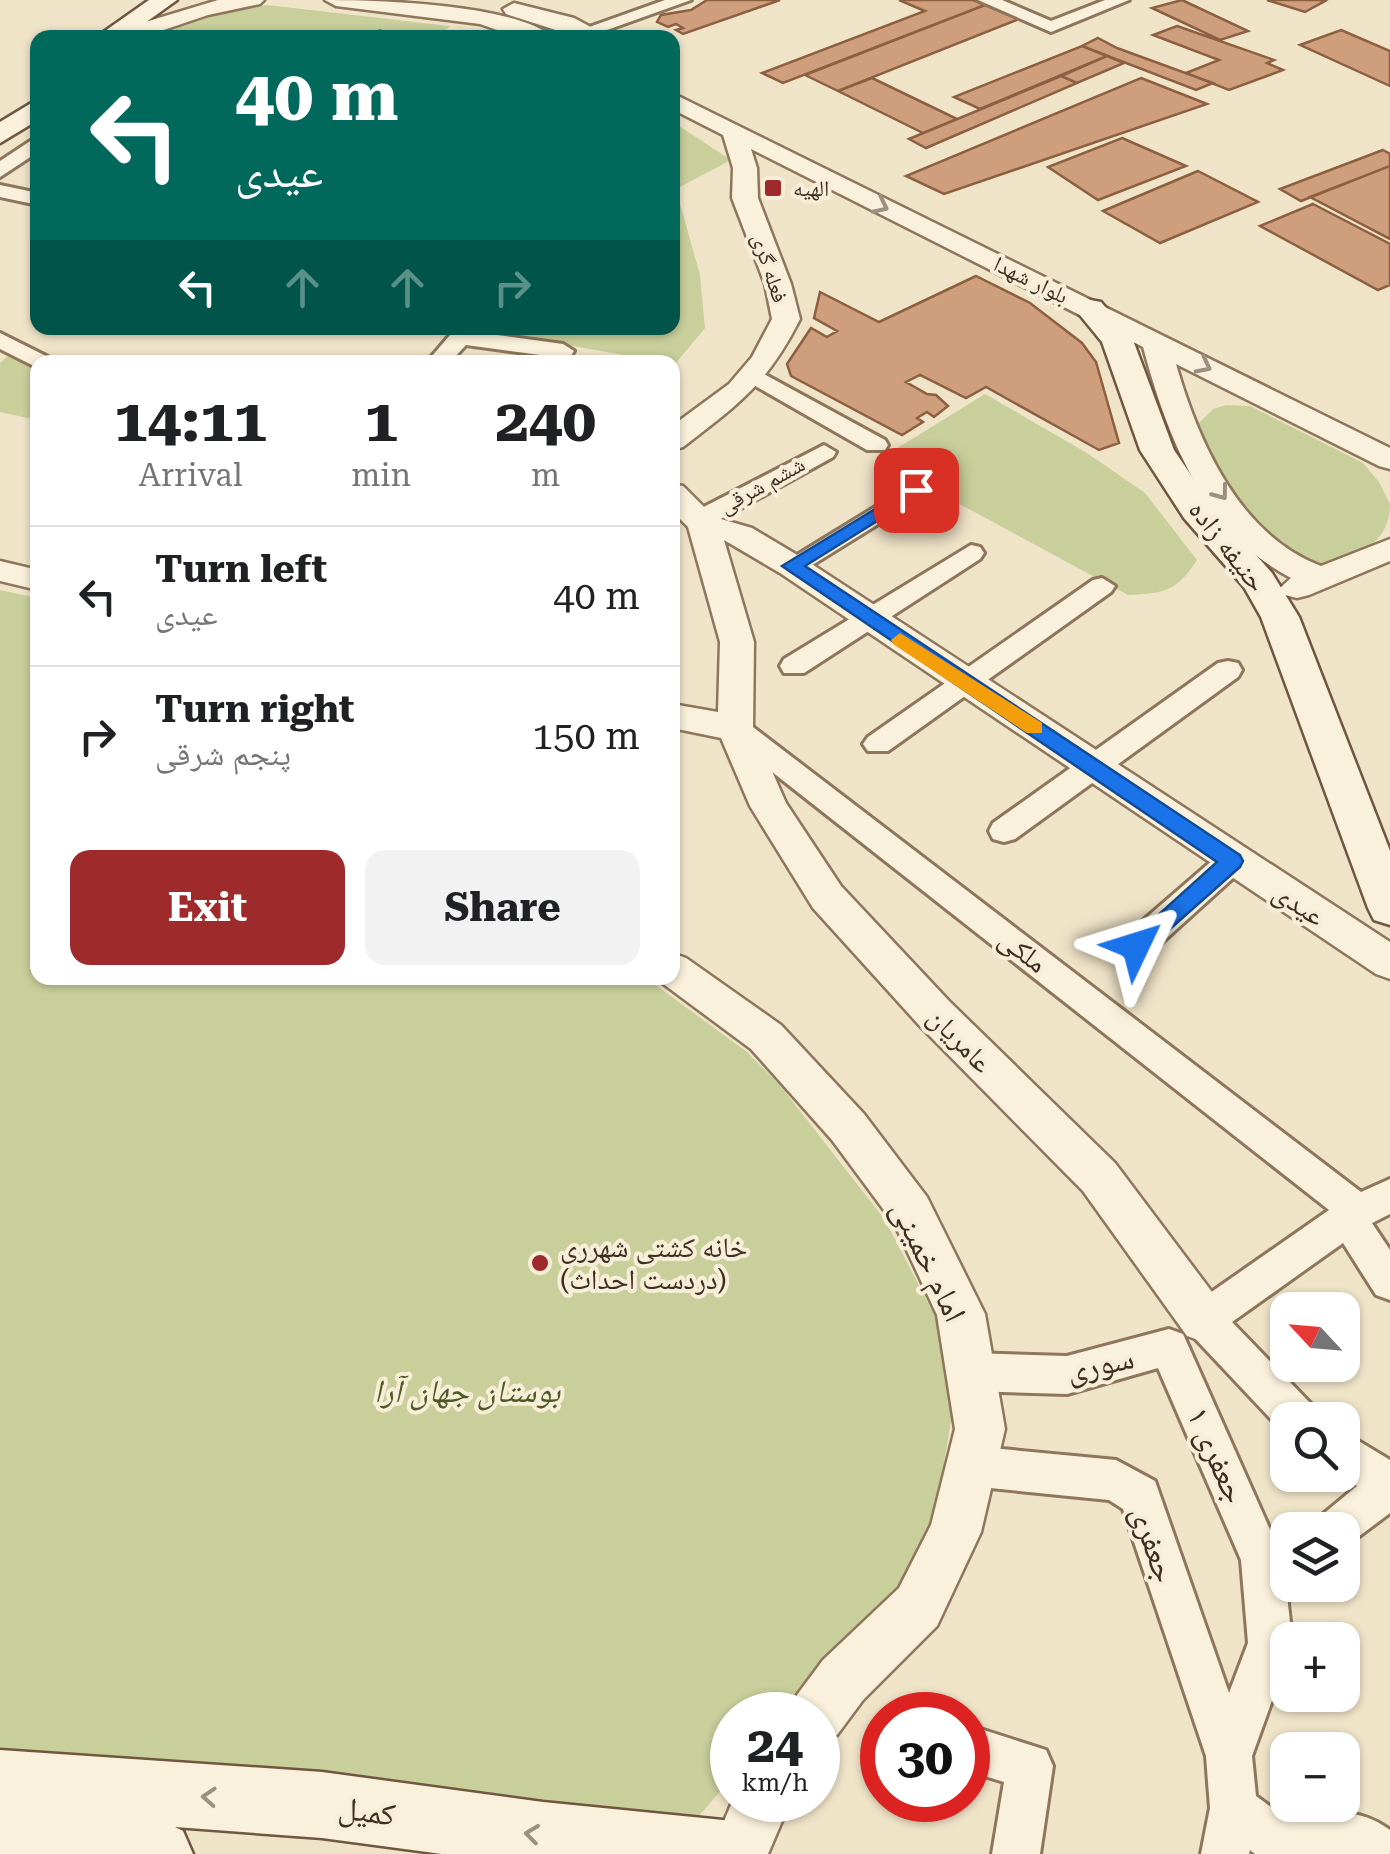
<!DOCTYPE html>
<html lang="en">
<head>
<meta charset="utf-8">
<style>
	:root { --surface:#fff; --page:#f2f2f2; --text:#202124; --muted:#757577; --line:#e0e0e0; --accent:#9e2a2b }
	body { margin:0; font-family:"Roboto Serif","Noto Naskh Arabic",serif; background:var(--page); color:var(--text); height:100vh; display:flex; flex-direction:column; font-size:38px; white-space:nowrap }
	* { box-sizing:border-box; margin:0 }
	p { font-size:32px; color:var(--muted) }
	.icon { flex:none; width:55px; height:55px; fill:none; stroke:currentColor; stroke-width:2; stroke-linecap:round; stroke-linejoin:round }
	.map { position:relative; flex:1; overflow:hidden }
	.details { position:absolute; left:30px; top:355px; width:650px; height:630px; display:flex; flex-direction:column; background:var(--surface); border-radius:20px; box-shadow:0 2px 8px #0004 }
	.details>* { flex:none }
	.hud { position:absolute; left:30px; top:30px; width:650px; height:305px; border-radius:20px; box-shadow:0 2px 8px #0004; background:#00695c; color:#fff; overflow:hidden }
	.needle { width:65px; rotate:296deg }
	.tools { position:absolute; left:1270px; top:1292px; display:grid; gap:20px }
	.tools a { display:grid; place-items:center; width:90px; height:90px; border-radius:20px; background:var(--surface); box-shadow:0 2px 8px #0004; font-size:50px }
	.speed { position:absolute; left:710px; top:1692px; display:flex; gap:20px; font-size:50px; font-weight:700; text-align:center }
	.speed>* { display:grid; place-content:center; width:130px; height:130px; border-radius:50%; background:var(--surface); box-shadow:0 2px 8px #0004; line-height:1 }
	.speed small { font-size:25px; font-weight:400 }
	.speed .limit { border:15px solid #d22; background:#fff; color:#111 }
	.pin { position:absolute; display:grid; place-items:center; width:85px; height:85px; color:#fff; margin:-42px; border-radius:20px; box-shadow:0 5px 15px #0006 }
	.me { position:absolute; width:110px; margin:-55px; rotate:49deg; stroke-linejoin:round; filter:drop-shadow(0 0 8px #0008) }
	.turn { display:flex; align-items:center; gap:35px; height:210px; padding:0 40px; font-size:45px }
	.turn .icon { width:130px; height:130px; stroke-width:2.5 }
	.turn b { display:block; font-size:70px; line-height:85px }
	.lanes { display:flex; align-items:center; height:95px; padding:0 40px; background:#0003; justify-content:center; gap:50px; direction:ltr }
	.lanes .off { opacity:.35 }
	.eta { display:flex; justify-content:space-evenly; align-items:center; height:170px; text-align:center }
	.eta b { font-size:60px; font-weight:700; line-height:70px }
	.action { display:flex; gap:20px; margin-top:auto; padding:20px 40px }
	.action a { flex:1; height:115px; border-radius:20px; background:var(--accent); color:#fff; font-size:40px; font-weight:700; line-height:115px; text-align:center }
	.action a+a { background:var(--page); color:var(--text) }
	ul { padding:0; list-style:none }
	li { display:flex; align-items:center; gap:30px; height:140px; padding:0 40px; border-top:2px solid var(--line) }
	li div { flex:1 }
	li b { display:block; font-size:38px }
	li em { font-style:normal }
	.map>svg:first-child { display:block }
	.green { fill:#c9cf9b }
	.building { fill:#cf9f7d; stroke:#8d5f41; stroke-width:2.5 }
	.lines { fill:none; stroke-linecap:round; stroke-linejoin:round }
	.minor-casing { stroke:#8d765c; stroke-width:6 }
	.tertiary-casing { stroke:#8d765c; stroke-width:5 }
	.secondary-casing { stroke:#6f573f; stroke-width:5 }
	.minor { fill:#faf1dc; fill-rule:evenodd }
	.tertiary { fill:#faf1dc; fill-rule:evenodd }
	.secondary { fill:#faf1dc; fill-rule:evenodd }
	.oneway { stroke:#9c907e }
	.route { fill:#1a73e8; stroke:#114b97; stroke-width:2.5 }
	.slow { fill:#f59e0b }
	.poi-dot { fill:#9e2a2b; stroke:#f7eed8; stroke-width:4 }
	.labels { text-anchor:middle; dominant-baseline:central; stroke-width:8; stroke-linejoin:round; paint-order:stroke }
	.far-poi-label { font-size:22px; fill:#3d2e20; stroke:#f7eed8; text-anchor:start }
	.far-street-label { font-size:22px; fill:#3d2e20; stroke:#f7eed8 }
	.street-label { font-size:28px; fill:#3d2e20; stroke:#f7eed8 }
	.poi-label { font-size:28px; fill:#3d2e20; stroke:#f7eed8; text-anchor:start }
	.near-street-label { font-size:32px; fill:#3d2e20; stroke:#f7eed8 }
	.near-park-label { font-size:32px; font-style:italic; fill:#4d5a26; stroke:#f7eed8 }
</style>
</head>
<body>
<div class="map">
<svg width="1390" height="1854" viewBox="0 0 1390 1854">
	<rect width="100%" height="100%" fill="#f0e4c8"/>
	<path class="green" d="M 267,5 L 450,26 L 446,30 L 295,37 L 147,38 L 172,25 Z
		M 673,122 L 731,160 L 676,189 L 700,275 L 705,328 L 675,364 L 510,335 L 515,328 L 672,328 Z
		M 9,355 L 37,370 L 37,420 L 0,412 L 0,363 Z
		M 985,394 L 1087,453 L 1145,493 L 1197,560 C 1176,592 1165,593 1128,595 L 878,460 Z
		M 1226,405 L 1250,406 L 1363,463 L 1379,482 L 1390,504 C 1390,543 1359,554 1329,568 L 1288,558 L 1233,495 L 1195,427 L 1213,409 Z
		M 0,590 L 37,598 L 38,978 L 646,978 L 747,1052 L 779,1084 L 885,1220 L 937,1320 L 950,1361 L 953,1409 L 936,1511 L 903,1583 L 787,1715 L 732,1715 L 732,1778 L 690,1826 L 0,1763 Z"/>
	<path class="building" d="M 707,0 L 780,0 L 683,34 L 676,30 L 683,28 L 676,24 L 668,27 L 657,22 L 661,15 L 691,10 Z
		M 899,0 L 973,0 L 985,5 L 783,83 L 762,73 L 925,11 Z
		M 1182,0 L 1248,31 L 1220,40 L 1152,8 Z
		M 1267,0 L 1320,0 L 1325,1 L 1305,12 Z
		M 985,5 L 1019,19 L 838,91 L 805,75 Z
		M 1177,26 L 1274,60 L 1267,63 L 1283,70 L 1229,90 L 1186,73 L 1219,60 L 1153,35 Z
		M 1341,30 L 1390,51 L 1390,86 L 1300,45 Z
		M 1098,38 L 1117,48 L 1213,83 L 1196,90 L 1082,46 Z
		M 1082,46 L 1107,56 L 980,109 L 954,97 Z
		M 1107,56 L 1124,63 L 1077,83 L 1061,76 Z
		M 1061,76 L 1077,83 L 926,148 L 909,139 Z
		M 872,78 L 957,119 L 923,133 L 838,91 Z
		M 1141,78 L 1207,104 L 944,194 L 906,176 Z
		M 1122,138 L 1186,166 L 1098,200 L 1048,167 Z
		M 1383,150 L 1390,154 L 1390,166 L 1301,201 L 1280,189 Z
		M 1390,166 L 1390,239 L 1310,197 Z
		M 1198,171 L 1258,202 L 1160,243 L 1103,211 Z
		M 1313,204 L 1390,244 L 1390,285 L 1378,290 L 1260,226 Z
		M 976,276 L 1030,303 L 1082,343 L 1096,362 L 1119,443 L 1099,450 L 986,387 L 966,398 L 920,375 L 906,382 L 927,394 L 936,395 L 948,406 L 934,417 L 927,412 L 917,418 L 923,422 L 902,435 L 791,376 L 787,364 L 811,328 L 827,337 L 837,331 L 814,318 L 820,292 L 879,322 Z"/>
	<g class="lines">
		<defs>
			<path id="minor" d="M 665,0 L 691,0 L 593,35 L 581,35 L 578,31 Z
				M 978,0 L 1002,0 L 1051,21 L 1105,0 L 1129,0 L 1051,32 Z
				M 380,32 L 389,37 L 370,38 Z
				M 38,136 L 38,152 L 0,177 L 0,161 Z
				M 0,185 L 38,193 L 38,205 L 0,197 Z
				M 456,328 L 479,328 L 476,332 L 563,344 L 574,351 L 567,362 L 545,362 L 548,356 L 466,345 L 450,362 L 427,362 Z
				M 0,333 L 48,357 L 52,362 L 38,362 L 38,368 L 0,349 Z
				M 753,368 L 885,440 L 888,445 L 885,450 L 867,450 L 745,380 L 741,375 Z
				M 824,445 L 836,452 L 833,457 L 710,525 L 692,525 L 688,519 L 692,513 Z
				M 916,482 L 929,490 L 925,495 L 801,572 L 783,572 L 779,566 Z
				M 971,545 L 980,547 L 984,553 L 980,559 L 804,673 L 784,673 L 780,666 L 784,659 Z
				M 1102,578 L 1115,586 L 1111,592 L 888,751 L 868,751 L 863,744 L 868,737 L 1093,580 Z
				M 1228,661 L 1238,663 L 1242,670 L 1238,677 L 1015,839 L 1004,842 L 993,839 L 989,831 L 993,823 L 1218,663 Z
				M 735,718 L 745,721 L 1361,1192 L 1390,1179 L 1390,1214 L 1372,1223 L 1390,1250 L 1390,1300 L 1376,1295 L 1343,1243 L 1232,1322 L 1313,1406 L 1319,1420 L 1288,1420 L 1288,1435 L 1285,1434 L 1190,1333 L 1184,1320 L 1190,1307 L 1329,1210 L 725,735 L 720,728 L 725,721 Z
				M 1232,849 L 1243,853 L 1248,861 L 1243,869 L 1148,955 L 1136,959 L 1124,955 L 1120,946 L 1124,937 L 1221,853 Z
				M 1169,1329 L 1183,1334 L 1283,1559 L 1292,1640 L 1288,1640 L 1288,1656 L 1252,1756 L 1256,1796 L 1290,1821 C 1331,1815 1354,1804 1390,1830 L 1390,1854 L 1255,1854 L 1250,1850 L 1249,1854 L 1201,1854 L 1210,1808 L 1206,1756 L 1123,1509 L 1109,1500 L 970,1486 L 955,1480 L 949,1466 L 955,1452 L 970,1446 L 1116,1460 L 1155,1481 L 1229,1693 L 1248,1643 L 1241,1560 L 1158,1368 L 1067,1394 L 970,1391 L 956,1385 L 950,1372 L 956,1359 L 970,1353 L 1067,1356 Z
				M 1342,1431 L 1390,1460 L 1390,1513 L 1342,1549 L 1342,1530 L 1316,1530 L 1322,1515 L 1357,1486 L 1341,1475 Z
				M 968,1725 L 1046,1750 L 1053,1766 L 1040,1854 L 992,1854 L 1004,1782 L 968,1771 Z"/>
			<path id="tertiary" d="M 218,0 L 264,0 L 260,4 L 208,15 L 140,38 L 129,31 L 132,26 Z
				M 325,0 C 376,0 517,4 554,38 L 520,38 L 480,24 L 336,6 Z
				M 514,3 L 574,18 L 611,38 L 581,38 L 506,14 L 503,9 Z
				M 672,93 L 1390,448 L 1390,469 L 1379,466 L 1176,364 C 1198,441 1239,535 1321,566 L 1390,539 L 1390,561 L 1309,595 L 1297,598 L 1285,595 L 1280,588 L 1291,578 C 1204,533 1167,436 1143,347 L 751,149 L 757,168 L 758,198 L 791,284 L 800,319 C 767,384 739,404 683,447 L 672,450 L 672,426 L 729,384 L 752,357 L 772,319 L 765,284 L 732,198 L 733,168 L 723,135 L 672,109 Z
				M 672,484 L 683,486 L 714,517 L 752,528 L 804,559 L 1390,942 L 1390,979 L 1376,974 L 780,573 L 724,540 L 754,642 L 753,728 L 786,803 L 841,886 L 949,1001 L 1115,1163 L 1221,1304 L 1228,1320 L 1221,1336 L 1204,1342 L 1187,1336 L 1083,1191 L 919,1025 L 813,908 L 750,806 L 721,738 L 672,728 L 672,704 L 718,712 L 720,642 L 688,527 L 672,511 Z
				M 0,561 L 38,570 L 38,590 L 0,581 Z
				M 672,953 L 686,958 L 781,1025 L 864,1114 L 927,1197 L 985,1314 L 1005,1429 L 981,1532 L 937,1626 L 863,1700 L 837,1735 L 818,1743 L 818,1715 L 789,1715 L 797,1695 L 823,1660 L 899,1588 L 931,1525 L 955,1429 L 937,1315 L 895,1225 L 832,1140 L 751,1049 L 658,980 L 656,978 L 672,978 Z
				M 733,1800 L 791,1800 L 768,1854 L 710,1854 Z"/>
			<path id="secondary" d="M 149,0 L 177,0 L 124,38 L 95,38 Z
				M 38,99 L 38,120 L 0,143 L 0,122 Z
				M 1090,300 L 1101,302 L 1133,340 L 1174,450 L 1210,503 L 1272,573 L 1299,617 L 1390,851 L 1390,925 L 1374,920 L 1368,908 L 1261,617 L 1244,587 L 1184,518 L 1140,450 L 1102,342 L 1075,309 L 1079,302 Z
				M 0,1750 L 322,1772 L 543,1802 L 733,1821 L 756,1831 L 766,1854 L 442,1854 L 322,1838 L 175,1827 L 183,1831 L 193,1854 L 0,1854 Z"/>
		</defs>
		<use href="#minor" class="minor-casing"/>
		<use href="#tertiary" class="tertiary-casing"/>
		<use href="#secondary" class="secondary-casing"/>
		<use href="#minor" class="minor"/>
		<use href="#tertiary" class="tertiary"/>
		<use href="#secondary" class="secondary"/>
	</g>
	<defs><path id="oneway-chevron" d="M-2-3.5L2.5 0L-2 3.5" fill="none" stroke-width="1.6" stroke-linecap="round" stroke-linejoin="round" transform="scale(2.5)"/></defs>
	<g class="oneway">
		<use href="#oneway-chevron" transform="translate(881 206) rotate(26)"/>
		<use href="#oneway-chevron" transform="translate(1204 366) rotate(27)"/>
		<use href="#oneway-chevron" transform="translate(1221 493) rotate(53)"/>
		<use href="#oneway-chevron" transform="translate(209 1797) rotate(-176)"/>
		<use href="#oneway-chevron" transform="translate(532 1834) rotate(-173)"/>
	</g>
	<path class="route" d="M 916,484 L 925,490 L 922,493 L 805,566 L 1240,855 L 1243,861 L 1240,867 L 1144,952 L 1128,952 L 1124,946 L 1217,862 L 782,566 Z"/>
	<path class="slow" d="M 900,633 L 1042,723 L 1042,733 L 1027,733 L 893,644 L 891,640 Z"/>
	<g class="poi-dot">
		<rect x="763" y="178" width="20" height="20" rx="5"/>
		<circle cx="540" cy="1263" r="10"/>
	</g>
	<g class="labels">
		<g class="far-poi-label">
			<text x="793" y="188">الهیه</text>
		</g>
		<g class="far-street-label">
			<text transform="translate(770 268) rotate(72)">فعله گری</text>
			<text transform="translate(1031 280) rotate(26)">بلوار شهدا</text>
			<text transform="translate(762 485) rotate(-29)">ششم شرقی</text>
		</g>
		<g class="street-label">
			<text transform="translate(1228 546) rotate(52)">حنیفه زاده</text>
			<text transform="translate(1299 904) rotate(33)">عیدی</text>
			<text transform="translate(1023 951) rotate(38)">ملکی</text>
			<text transform="translate(960 1040) rotate(46)">عامریان</text>
		</g>
		<g class="poi-label">
			<text x="560" y="1247">خانه کشتی شهرری<tspan x="560" dy="32">(دردست احداث)</tspan></text>
		</g>
		<g class="near-street-label">
			<text transform="translate(929 1261) rotate(64)">امام خمینی</text>
			<text transform="translate(1100 1364) rotate(-12)">سوری</text>
			<text transform="translate(1217 1455) rotate(66)">جعفری ۱</text>
			<text transform="translate(1154 1544) rotate(71)">جعفری</text>
			<text transform="translate(367 1811) rotate(8)">کمیل</text>
		</g>
		<g class="near-park-label">
			<text x="467" y="1391">بوستان جهان آرا</text>
		</g>
	</g>
</svg>
<div class="tools">
<a><svg class="needle" viewBox="-14 -14 28 28"><path d="M0-13l5 13h-10z" fill="#e53935"/><path d="M0 13l5-13h-10z" fill="#757577"/></svg></a>
<a><svg class="icon" aria-label="search" viewBox="0 0 24 24"><circle cx="10" cy="10" r="6"/><path d="M15 15l6 6"/></svg></a>
<a><svg class="icon" aria-label="layers" viewBox="0 0 24 24"><path d="M12 4l9 5-9 5-9-5zM3 14l9 5 9-5"/></svg></a>
<a>+</a>
<a>−</a>
</div>
<div class="speed"><div>24<small>km/h</small></div><div class="limit">30</div></div>
<div class="pin" style="left:916px;top:490px;background:#d93025"><svg class="icon" aria-label="arrive" viewBox="0 0 24 24"><path d="M6 21V4h12l-3 4 3 4H6"/></svg></div>
<svg class="me" style="left:1136px;top:946px" viewBox="-20 -20 40 40"><path d="M0-17L14 15 0 8-14 15z" fill="#1a73e8" stroke="#fff" stroke-width="4"/></svg>
<div class="hud">
<div class="turn"><svg class="icon" aria-label="left" viewBox="0 0 24 24"><path d="M17 20v-9H6M10 6l-5 5 5 5"/></svg><div><b>40 m</b>عیدی</div></div>
<div class="lanes"><svg class="icon" aria-label="left" viewBox="0 0 24 24"><path d="M17 20v-9H6M10 6l-5 5 5 5"/></svg><svg class="icon off" aria-label="ahead" viewBox="0 0 24 24"><path d="M12 20V5M6 11l6-6 6 6"/></svg><svg class="icon off" aria-label="ahead" viewBox="0 0 24 24"><path d="M12 20V5M6 11l6-6 6 6"/></svg><svg class="icon off" aria-label="right" viewBox="0 0 24 24"><path d="M7 20v-9h11M14 6l5 5-5 5"/></svg></div>
</div>
<section class="details">
<div class="eta">
<div><b>14:11</b><p>Arrival</p></div>
<div><b>1</b><p>min</p></div>
<div><b>240</b><p>m</p></div>
</div>
<ul>
<li><svg class="icon" aria-label="left" viewBox="0 0 24 24"><path d="M17 20v-9H6M10 6l-5 5 5 5"/></svg><div><b>Turn left</b><p>عیدی</p></div><em>40 m</em></li>
<li><svg class="icon" aria-label="right" viewBox="0 0 24 24"><path d="M7 20v-9h11M14 6l5 5-5 5"/></svg><div><b>Turn right</b><p>پنجم شرقی</p></div><em>150 m</em></li>
</ul>
<div class="action"><a>Exit</a><a>Share</a></div>
</section>
</div>
</body>
</html>
